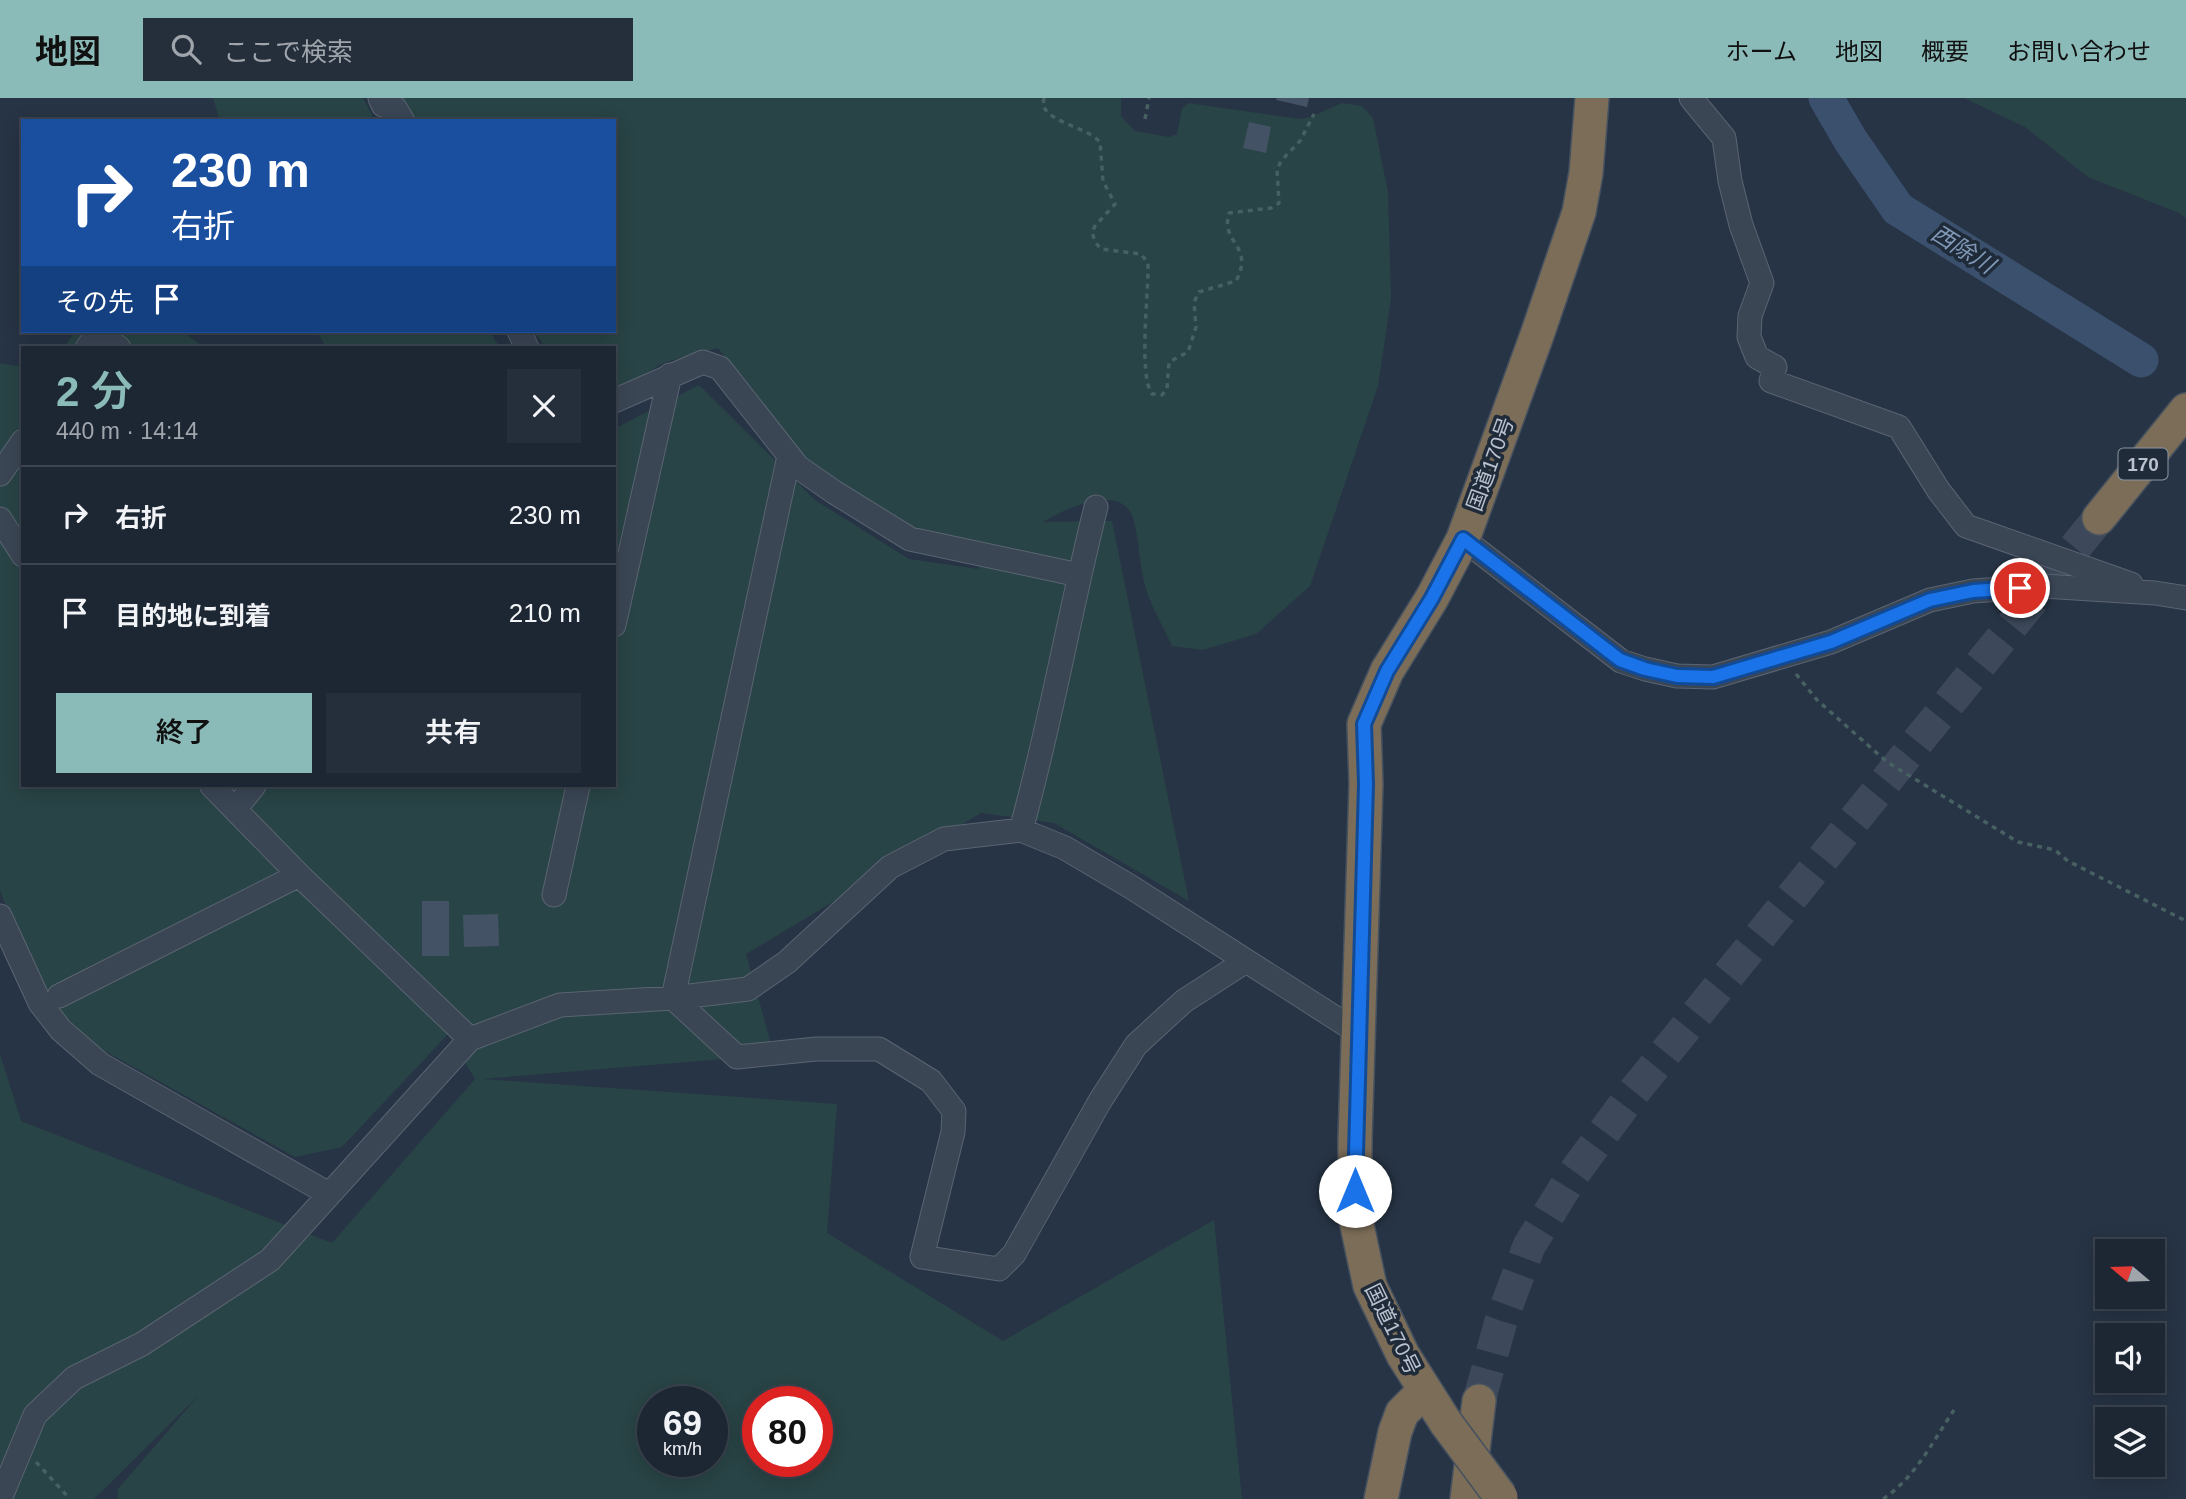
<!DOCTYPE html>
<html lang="ja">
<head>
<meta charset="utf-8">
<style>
	:root { --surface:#1d2734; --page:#252f3c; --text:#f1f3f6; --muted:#a0a5ac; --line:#3b444f; --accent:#8bbbb9 }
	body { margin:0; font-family:Helvetica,"Noto Sans JP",sans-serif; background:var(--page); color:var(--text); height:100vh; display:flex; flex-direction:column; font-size:26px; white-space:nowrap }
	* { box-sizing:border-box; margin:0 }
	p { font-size:23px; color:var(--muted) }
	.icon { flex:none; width:38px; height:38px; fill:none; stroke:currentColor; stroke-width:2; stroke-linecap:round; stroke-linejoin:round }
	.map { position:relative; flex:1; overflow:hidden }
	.panel { position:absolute; left:21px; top:248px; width:595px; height:441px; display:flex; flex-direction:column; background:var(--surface); border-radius:0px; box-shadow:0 4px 18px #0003,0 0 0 2px var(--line) }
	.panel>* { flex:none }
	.top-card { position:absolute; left:21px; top:21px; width:595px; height:214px; border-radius:0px; box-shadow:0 4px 18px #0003,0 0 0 2px var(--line); background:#1a4fa0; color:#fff; overflow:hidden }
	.needle { width:46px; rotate:289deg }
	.fabs { position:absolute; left:2095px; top:1141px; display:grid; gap:14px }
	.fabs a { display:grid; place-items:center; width:70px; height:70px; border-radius:0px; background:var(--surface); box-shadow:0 4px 18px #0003,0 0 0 2px var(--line); font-size:35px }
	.speed { position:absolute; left:637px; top:1288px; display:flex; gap:14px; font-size:35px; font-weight:700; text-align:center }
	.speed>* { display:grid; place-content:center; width:91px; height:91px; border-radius:50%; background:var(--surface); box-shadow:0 4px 18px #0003,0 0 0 2px var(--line); line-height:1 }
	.speed small { font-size:18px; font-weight:400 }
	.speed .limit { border:10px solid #d22; background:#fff; color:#111 }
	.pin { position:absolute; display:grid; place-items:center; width:60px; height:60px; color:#fff; margin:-30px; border:4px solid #fff; border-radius:50%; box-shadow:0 2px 7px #0007 }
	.me { position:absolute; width:77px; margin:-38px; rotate:0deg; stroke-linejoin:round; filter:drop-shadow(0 0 5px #0008) }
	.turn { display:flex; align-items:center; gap:24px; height:147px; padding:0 35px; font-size:32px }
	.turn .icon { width:91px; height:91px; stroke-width:2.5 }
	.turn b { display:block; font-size:49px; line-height:60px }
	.then { display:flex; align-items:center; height:66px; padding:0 35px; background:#0003; gap:14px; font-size:26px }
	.round { display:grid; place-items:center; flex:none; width:74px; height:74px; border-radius:0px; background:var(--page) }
	.head { display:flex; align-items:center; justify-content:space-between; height:119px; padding:0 35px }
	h1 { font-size:42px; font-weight:600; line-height:52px; color:var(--accent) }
	.action { display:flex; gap:14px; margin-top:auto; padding:14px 35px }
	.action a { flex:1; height:80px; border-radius:0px; background:var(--accent); color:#111; font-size:28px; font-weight:600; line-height:80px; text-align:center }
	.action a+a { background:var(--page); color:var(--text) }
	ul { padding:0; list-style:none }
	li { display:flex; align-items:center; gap:21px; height:98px; padding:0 35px; border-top:2px solid var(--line) }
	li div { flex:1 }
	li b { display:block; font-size:26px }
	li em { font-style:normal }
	header { display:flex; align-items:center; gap:42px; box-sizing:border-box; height:98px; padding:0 35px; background:var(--accent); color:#111 }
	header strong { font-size:33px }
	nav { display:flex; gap:38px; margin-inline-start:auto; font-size:24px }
	.search { width:490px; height:63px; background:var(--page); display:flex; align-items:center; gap:18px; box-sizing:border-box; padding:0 24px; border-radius:0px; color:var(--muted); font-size:26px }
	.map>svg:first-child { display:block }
	.green { fill:#294446; fill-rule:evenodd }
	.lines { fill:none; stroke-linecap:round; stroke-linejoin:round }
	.river { stroke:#3a506d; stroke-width:35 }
	.building { fill:#435365 }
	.highway-tunnel { stroke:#3d495a; stroke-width:33; stroke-dasharray:33 17; stroke-linecap:butt }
	.minor-casing { stroke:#5a6472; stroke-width:25 }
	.highway-casing { stroke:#46515f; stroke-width:36 }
	.path { stroke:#476062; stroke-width:3.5; stroke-dasharray:5 5; stroke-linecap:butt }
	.minor { stroke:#3b4655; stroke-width:23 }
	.highway { stroke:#7b6d58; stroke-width:33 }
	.highway-bridge-casing { stroke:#46515f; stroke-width:36; stroke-linecap:butt }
	.highway-bridge { stroke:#7b6d58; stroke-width:33 }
	.route-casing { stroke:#114b97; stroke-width:18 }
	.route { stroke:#1a73e8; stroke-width:12 }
	.labels { text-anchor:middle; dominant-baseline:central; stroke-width:7; stroke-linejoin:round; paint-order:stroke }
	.shield { fill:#202b3a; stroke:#8b95a2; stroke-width:2 }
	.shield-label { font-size:19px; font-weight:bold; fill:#b9c2ce }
	.street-label { font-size:21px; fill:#b9c2ce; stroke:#202b3a }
	.water-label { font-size:23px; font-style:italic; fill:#7f98b6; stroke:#202b3a }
</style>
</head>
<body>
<header>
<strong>地図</strong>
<div class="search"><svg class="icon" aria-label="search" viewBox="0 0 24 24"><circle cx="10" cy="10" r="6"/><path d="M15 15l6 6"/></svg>ここで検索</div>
<nav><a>ホーム</a><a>地図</a><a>概要</a><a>お問い合わせ</a></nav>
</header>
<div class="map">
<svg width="2186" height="1401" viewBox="0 0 2186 1401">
	<rect width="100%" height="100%" fill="#273445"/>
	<path class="green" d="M 213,0 L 363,0 L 375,23 L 220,23 Z
		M 397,0 L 1121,0 L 1121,18 L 1135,33 L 1169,39 L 1177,36 L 1182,11 L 1188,5 L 1300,21 L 1311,19 L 1342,5 L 1362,8 L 1373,20 L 1388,94 L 1391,200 L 1378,288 L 1310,488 L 1256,536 L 1203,552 L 1172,548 C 1164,530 1153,512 1147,494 C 1139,470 1140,444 1133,420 C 1122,384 1063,411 1043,424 L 1112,423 L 1189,803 L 1054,725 L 981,715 L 746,856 L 774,957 L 482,981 L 837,1006 L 827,1135 L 1003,1243 L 1214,1122 L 1242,1401 L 117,1401 L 118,1391 L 199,1297 L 94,1401 L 0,1401 L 0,956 L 21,1023 L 332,1145 L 475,981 L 448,936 L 342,1049 L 295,1059 L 94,947 L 41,892 L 0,793 L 0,265 L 23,269 L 23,688 L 614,688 L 614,331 L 699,287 L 815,402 L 909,461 L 978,471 L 990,450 L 923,436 L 859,398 L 808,363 L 718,250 L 663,265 L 617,293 L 614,293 L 614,250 L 546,250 L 534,233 L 614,233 L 614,23 L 412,23 ZM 653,1304 L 712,1304 L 712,1363 L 653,1363 ZM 758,1304 L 817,1304 L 817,1363 L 758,1363 Z
		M 1964,0 L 2186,0 L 2186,120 L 2179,115 L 2088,79 L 2025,29 Z
		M 76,233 L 181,233 L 206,250 L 63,250 Z
		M 317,233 L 490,233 L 500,250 L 326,250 Z"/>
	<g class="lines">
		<path class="river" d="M 1826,0 L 1851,43 L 1898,111 L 2141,262"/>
	</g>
	<path class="building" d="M 1277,0 L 1309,0 L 1307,9 L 1276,2 Z
		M 1249,24 L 1271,29 L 1266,55 L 1243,50 Z
		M 422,803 L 449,803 L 449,858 L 422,858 Z
		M 498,816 L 499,848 L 464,849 L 463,817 Z"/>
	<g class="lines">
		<path class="highway-tunnel" d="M 1479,1303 L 1501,1223 L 1529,1148 L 1574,1075 L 1632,996 L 2099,420"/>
		<defs>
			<path id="minor" d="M 380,0 L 383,7 L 395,10 L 403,23
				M 1691,0 L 1724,40 L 1730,83 L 1741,127 L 1762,185 L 1750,218 L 1749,239 L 1757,259 L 1775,269 L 1771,283 L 1899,329 L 1939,393 L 1966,428 L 2131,486
				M 519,233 L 527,250
				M 87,250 L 99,234 L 119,250
				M 614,303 L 703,264 L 720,270 L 798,369 L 834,394 L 910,441 L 1079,477
				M 789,358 L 673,900 L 737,959 L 816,951 L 879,951 L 931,983 L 954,1013 L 953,1034 L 922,1159 L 999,1171 L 1014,1156 L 1100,1003 L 1136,947 L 1184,903 L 1246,863
				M 0,376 L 23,343
				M 0,421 L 23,457
				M 1463,441 L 1621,563 L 1645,571 L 1677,578 L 1713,579 L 1831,544 L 1930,502 L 1973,493 L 2043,488 L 2155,495 L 2186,500
				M 614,527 L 670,277
				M 212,688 L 299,777 L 470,941
				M 235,711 L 254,688
				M 1021,732 C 1051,625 1069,516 1096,409
				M 554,797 L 578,688
				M 0,818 L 40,905 L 61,932 L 100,966 L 329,1096
				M 59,898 L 299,777
				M 0,1401 L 35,1317 L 74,1280 L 142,1246 L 270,1162 L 470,941 L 560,907 L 673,900 L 748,891 L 787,864 L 890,769 L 944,741 L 1021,732 L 1065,750 L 1131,789 L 1359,935"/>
			<path id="highway" d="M 2099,420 L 2186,312
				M 1446,1325 L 1403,1257 L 1370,1188 L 1355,1118 L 1355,1042 L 1366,686 L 1364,626 L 1387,573 L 1432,500 L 1463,441 L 1537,237 L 1579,114 L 1586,75 L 1592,0
				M 1381,1401 L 1395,1334 L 1402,1315 L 1424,1293
				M 1467,1401 L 1479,1303"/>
		</defs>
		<use href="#minor" class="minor-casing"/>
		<use href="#highway" class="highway-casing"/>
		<path class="path" d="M 1044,0 L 1043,8 C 1054,27 1085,28 1100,44 L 1103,83 L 1115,106 L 1095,128 L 1092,134 L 1095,144 L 1101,151 L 1141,156 L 1148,165 C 1149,193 1138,276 1152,296 L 1162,297 L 1167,291 L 1169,264 L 1188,254 L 1196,229 L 1194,204 L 1199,194 L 1236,183 C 1255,147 1220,146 1229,115 L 1271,110 L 1279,105 L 1277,72 L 1281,63 L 1300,43 L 1314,16
			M 1145,21 L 1149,0
			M 1796,576 L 1817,602 L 1887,664 L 2018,744 L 2055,752 L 2068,763 L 2186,823
			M 36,1364 L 70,1401
			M 1883,1401 C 1915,1380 1933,1343 1954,1312"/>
		<use href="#minor" class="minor"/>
		<use href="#highway" class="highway"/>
		<defs>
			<path id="highway-bridge" d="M 1446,1325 L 1501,1399"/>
		</defs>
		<use href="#highway-bridge" class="highway-bridge-casing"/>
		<use href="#highway-bridge" class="highway-bridge"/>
	</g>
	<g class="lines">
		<defs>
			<path id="route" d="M 1355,1093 L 1366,686 L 1364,626 L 1387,573 L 1432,500 L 1463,441 L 1620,562 L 1645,571 L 1677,578 L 1713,579 L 1831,544 L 1930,502 L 1973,493 L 2020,490"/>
		</defs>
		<use href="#route" class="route-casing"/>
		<use href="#route" class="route"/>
	</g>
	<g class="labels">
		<rect class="shield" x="2118.5" y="350.5" width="49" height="31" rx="5"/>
		<g class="shield-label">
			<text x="2143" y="366">170</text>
		</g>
		<g class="street-label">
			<text transform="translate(1490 366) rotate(-70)">国道170号</text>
			<text transform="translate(1393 1231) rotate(64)">国道170号</text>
		</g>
		<g class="water-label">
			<text transform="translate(1963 151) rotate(32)">西除川</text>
		</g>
	</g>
</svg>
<div class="fabs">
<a><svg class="needle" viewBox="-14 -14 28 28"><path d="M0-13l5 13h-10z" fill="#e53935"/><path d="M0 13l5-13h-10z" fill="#a0a5ac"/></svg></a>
<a><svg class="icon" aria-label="sound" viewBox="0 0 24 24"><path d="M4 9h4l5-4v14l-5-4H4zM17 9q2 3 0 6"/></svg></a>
<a><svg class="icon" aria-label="layers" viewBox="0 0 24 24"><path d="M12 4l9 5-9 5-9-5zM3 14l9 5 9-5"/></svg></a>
</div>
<div class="speed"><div>69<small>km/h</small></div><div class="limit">80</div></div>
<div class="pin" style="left:2020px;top:490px;background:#d93025"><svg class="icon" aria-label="arrive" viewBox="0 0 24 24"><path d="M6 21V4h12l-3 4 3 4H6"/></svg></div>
<svg class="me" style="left:1355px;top:1093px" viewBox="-20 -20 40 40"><circle r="19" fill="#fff"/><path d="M0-13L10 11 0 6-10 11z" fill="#1a73e8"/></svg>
<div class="top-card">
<div class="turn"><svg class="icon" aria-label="right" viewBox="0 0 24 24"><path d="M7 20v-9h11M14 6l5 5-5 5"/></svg><div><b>230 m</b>右折</div></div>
<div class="then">その先<svg class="icon" aria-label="arrive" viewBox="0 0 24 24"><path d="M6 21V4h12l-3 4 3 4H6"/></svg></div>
</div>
<section class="panel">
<div class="head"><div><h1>2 分</h1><p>440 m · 14:14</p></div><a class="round"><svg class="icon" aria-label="close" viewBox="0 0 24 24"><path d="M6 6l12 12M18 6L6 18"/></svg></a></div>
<ul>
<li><svg class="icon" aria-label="right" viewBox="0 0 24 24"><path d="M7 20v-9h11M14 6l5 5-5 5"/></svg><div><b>右折</b></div><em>230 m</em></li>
<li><svg class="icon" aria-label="arrive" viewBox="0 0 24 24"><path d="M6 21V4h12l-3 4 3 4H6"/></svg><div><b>目的地に到着</b></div><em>210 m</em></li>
</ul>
<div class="action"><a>終了</a><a>共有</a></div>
</section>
</div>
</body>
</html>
